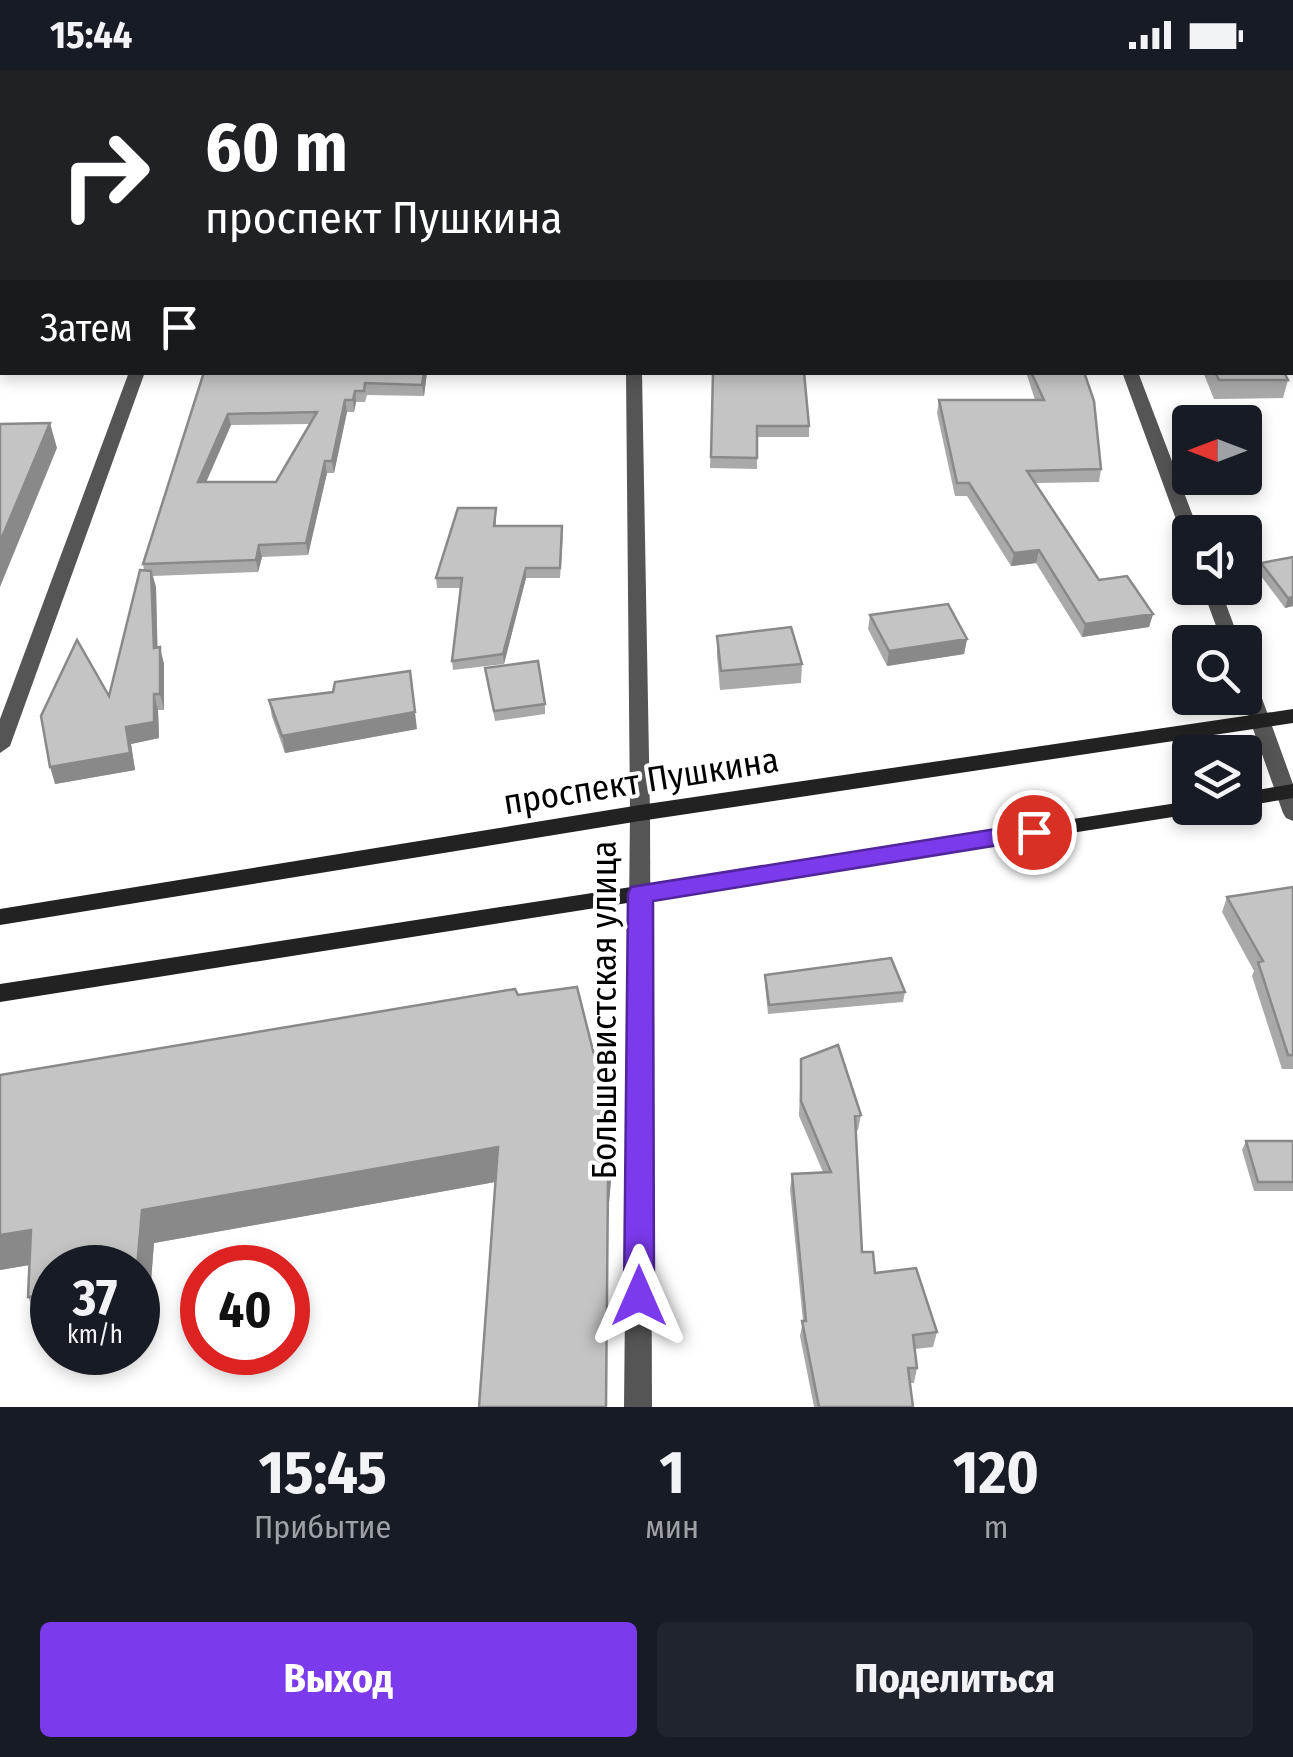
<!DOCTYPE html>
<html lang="ru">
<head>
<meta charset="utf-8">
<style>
	:root { --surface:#171b24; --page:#20242c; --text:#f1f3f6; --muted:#9ea1a6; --accent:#7c3aed }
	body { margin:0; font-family:"Fira Sans Condensed",sans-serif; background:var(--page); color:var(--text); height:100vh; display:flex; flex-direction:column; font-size:38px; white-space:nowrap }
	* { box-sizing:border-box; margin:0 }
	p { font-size:32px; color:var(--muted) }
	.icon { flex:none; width:55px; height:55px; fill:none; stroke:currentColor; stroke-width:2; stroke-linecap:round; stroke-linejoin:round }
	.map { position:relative; height:1337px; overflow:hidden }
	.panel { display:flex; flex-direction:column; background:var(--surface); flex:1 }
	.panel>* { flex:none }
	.hud { position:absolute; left:0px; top:0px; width:1295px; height:305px; box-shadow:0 5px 15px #0003; background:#202124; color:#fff; overflow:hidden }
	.needle { width:65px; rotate:270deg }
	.buttons { position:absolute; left:1172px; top:335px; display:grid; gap:20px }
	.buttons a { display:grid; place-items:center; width:90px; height:90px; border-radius:10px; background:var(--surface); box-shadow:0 5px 15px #0003; font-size:50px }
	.speed { position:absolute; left:30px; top:1175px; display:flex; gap:20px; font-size:50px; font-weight:700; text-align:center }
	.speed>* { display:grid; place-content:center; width:130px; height:130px; border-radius:50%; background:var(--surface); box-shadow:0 5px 15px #0003; line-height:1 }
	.speed small { font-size:25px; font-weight:400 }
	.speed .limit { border:15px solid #d22; background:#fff; color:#111 }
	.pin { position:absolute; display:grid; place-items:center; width:85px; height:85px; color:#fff; margin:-42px; border:5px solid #fff; border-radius:50%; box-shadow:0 2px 10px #0007 }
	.me { position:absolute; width:110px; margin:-55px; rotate:0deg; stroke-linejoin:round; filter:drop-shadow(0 0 8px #0008) }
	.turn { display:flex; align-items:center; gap:35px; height:210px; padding:0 40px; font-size:45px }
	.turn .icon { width:130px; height:130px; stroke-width:2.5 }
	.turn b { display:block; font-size:70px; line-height:85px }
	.then { display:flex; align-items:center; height:95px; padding:0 40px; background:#0003; gap:20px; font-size:38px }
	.eta { display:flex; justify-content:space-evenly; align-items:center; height:170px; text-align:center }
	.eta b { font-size:60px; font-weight:700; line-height:70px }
	.cta { display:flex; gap:20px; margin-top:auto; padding:20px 40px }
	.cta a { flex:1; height:115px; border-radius:10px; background:var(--accent); color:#fff; font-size:40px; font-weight:700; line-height:115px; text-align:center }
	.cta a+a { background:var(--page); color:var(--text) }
	.status { display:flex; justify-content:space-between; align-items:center; height:70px; padding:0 50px; background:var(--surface); direction:ltr }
	.status svg { height:28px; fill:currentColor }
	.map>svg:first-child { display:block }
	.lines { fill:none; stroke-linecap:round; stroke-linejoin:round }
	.minor { fill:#555; fill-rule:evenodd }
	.tertiary { fill:#555; fill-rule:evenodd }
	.secondary { fill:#222; fill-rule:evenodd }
	.wall { fill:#a9a9a9; fill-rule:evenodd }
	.shaded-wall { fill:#898989 }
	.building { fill:#c4c4c4; stroke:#898989; stroke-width:2.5; fill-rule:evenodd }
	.route { fill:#7c3aed; stroke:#51269a; stroke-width:2.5 }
	.labels { text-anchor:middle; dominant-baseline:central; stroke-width:8; stroke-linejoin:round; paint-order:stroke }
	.street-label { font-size:35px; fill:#000; stroke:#fff }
</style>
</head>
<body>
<div class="status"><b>15:44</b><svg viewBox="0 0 49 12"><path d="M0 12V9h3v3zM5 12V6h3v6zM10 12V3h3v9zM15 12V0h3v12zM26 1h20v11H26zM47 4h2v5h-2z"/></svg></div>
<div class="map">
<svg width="1293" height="1337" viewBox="0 0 1293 1337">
	<rect width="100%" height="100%" fill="#fff"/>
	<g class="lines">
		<path class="minor" d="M 623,0 L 635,0 L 635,2 L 623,2 Z
			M 1010,0 L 1022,0 L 1023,2 L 1011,2 Z
			M 129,302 L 145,302 L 10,676 L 0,683 L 0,649 Z
			M 626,302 L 642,302 L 650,743 L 647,748 L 633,748 L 630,743 Z
			M 1122,302 L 1138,302 L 1199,462 L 1190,462 L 1190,468 L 1181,463 Z
			M 1202,518 L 1220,518 L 1240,572 L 1222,572 Z
			M 1245,603 L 1255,609 L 1293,714 L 1293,751 L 1286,748 L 1283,743 L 1242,628 L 1245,628 Z"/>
		<path class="tertiary" d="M 640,735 L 647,738 L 650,743 L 652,1337 L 624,1337 L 630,743 L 633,738 Z"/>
		<path class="secondary" d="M 1293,639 L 1293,653 L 640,751 L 0,855 L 0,839 L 640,735 Z
			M 1293,714 L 1293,728 L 1245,736 L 1245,722 Z
			M 1190,731 L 1190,738 L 1201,738 L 1198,743 L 0,932 L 0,914 Z"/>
	</g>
	<path class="wall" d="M 427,302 L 424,326 L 367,325 L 365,332 L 356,332 L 354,342 L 347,342 L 334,403 L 327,403 L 308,485 L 262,487 L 258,502 L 153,506 L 156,517 L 157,578 L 164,594 L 164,640 L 158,640 L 159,668 L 131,674 L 135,700 L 55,714 L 109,626 L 144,500 L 143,494 L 197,321 ZM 310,354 L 276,412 L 206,412 L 231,355 Z
		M 713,302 L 809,356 L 809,367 L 757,367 L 757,399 L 710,398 Z
		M 1026,302 L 1084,302 L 1101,399 L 1099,412 L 1035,413 L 1099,510 L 1153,544 L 1149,557 L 1082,567 L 1036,493 L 1011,496 L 967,426 L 955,426 L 937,343 L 939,330 L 1035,330 Z
		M 1203,302 L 1284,302 L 1288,310 L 1283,328 L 1214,329 Z
		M 496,438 L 496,456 L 563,465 L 560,508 L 526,508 L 504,594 L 453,600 L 452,591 L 461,518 L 437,518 L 436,508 Z
		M 1293,487 L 1293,536 L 1285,538 L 1258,502 L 1261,493 Z
		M 870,545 L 967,569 L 964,584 L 887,596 L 868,559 Z
		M 717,566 L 802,594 L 801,613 L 720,620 L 717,586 Z
		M 485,598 L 545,634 L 545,644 L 495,651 Z
		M 269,630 L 417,659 L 285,683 L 272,647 Z
		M 1293,817 L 1293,999 L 1282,999 L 1252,906 L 1254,901 L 1222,842 L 1227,827 Z
		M 765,905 L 905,922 L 903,932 L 768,944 L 765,914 Z
		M 518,925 L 612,1056 L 613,1089 L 608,1143 L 495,1112 L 154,1173 L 149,1236 L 141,1238 L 140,1244 L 138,1245 L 138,1198 L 52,1198 L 52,1258 L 43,1259 L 28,1227 L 30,1195 L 0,1200 Z
		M 801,989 L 861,1045 L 858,1060 L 856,1061 L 862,1182 L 875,1203 L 937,1262 L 933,1277 L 915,1279 L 917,1298 L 914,1313 L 910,1313 L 913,1337 L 814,1337 L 800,1266 L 803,1251 L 790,1119 L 792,1104 L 823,1102 L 799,1046 Z
		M 1246,1071 L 1293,1071 L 1293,1121 L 1254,1121 L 1242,1080 Z"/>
	<path class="shaded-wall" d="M 0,134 L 2,134 L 2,151 L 0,152 Z
		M 424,302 L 427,302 L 424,326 L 422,315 Z
		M 355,321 L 356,332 L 354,342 L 353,330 Z
		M 345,330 L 347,342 L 334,403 L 332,391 Z
		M 228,344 L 231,355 L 201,424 L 198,412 Z
		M 50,353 L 57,378 L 0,517 L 0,472 Z
		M 325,391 L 327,403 L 308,485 L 306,473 Z
		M 259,475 L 262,487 L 258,502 L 256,490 Z
		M 1039,480 L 1036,493 L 1011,496 L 1014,483 Z
		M 526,498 L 526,508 L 504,594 L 503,584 Z
		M 151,501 L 156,517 L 158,595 L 154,578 Z
		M 1293,527 L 1293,536 L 1285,538 L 1288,528 Z
		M 1153,544 L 1149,557 L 1082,567 L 1085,554 Z
		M 967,569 L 964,584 L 887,596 L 889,581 Z
		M 160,577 L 164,594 L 164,640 L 160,624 Z
		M 154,624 L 158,640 L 159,668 L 131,674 L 135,700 L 55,714 L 50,697 L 126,657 Z
		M 415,642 L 417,659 L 285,683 L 282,666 Z
		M 612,1056 L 613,1089 L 608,1143 L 606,1337 L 608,1110 Z
		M 498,1077 L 501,1111 L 154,1173 L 149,1236 L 141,1238 L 140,1244 L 138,1239 L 137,1198 L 142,1140 Z
		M 31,1160 L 46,1192 L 0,1200 L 0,1165 Z"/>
	<path class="building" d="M 308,0 L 390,0 L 389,2 L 307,2 Z
		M 552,0 L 589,0 L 589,2 L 552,2 Z
		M 693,0 L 787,0 L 788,2 L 693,2 Z
		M 924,0 L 978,0 L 979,2 L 924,2 Z
		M 1086,0 L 1173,0 L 1174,2 L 1087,2 Z
		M 1274,0 L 1293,0 L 1293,51 L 1292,2 L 1275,2 Z
		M 0,37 L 2,41 L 2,134 L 0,134 Z
		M 204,302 L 424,302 L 422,315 L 365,313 L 364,321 L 355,321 L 353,330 L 345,330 L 332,391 L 325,391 L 306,473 L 259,475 L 256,490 L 143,494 ZM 317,342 L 276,412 L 198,412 L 228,344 Z
		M 713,302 L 804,302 L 809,356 L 757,356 L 757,388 L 711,387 Z
		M 1031,302 L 1084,302 L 1094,331 L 1101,399 L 1027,401 L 1099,510 L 1127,506 L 1153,544 L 1085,554 L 1039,480 L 1014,483 L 969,413 L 957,413 L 939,330 L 1044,330 Z
		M 1215,302 L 1284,302 L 1288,310 L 1219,310 Z
		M 50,353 L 0,472 L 0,354 Z
		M 458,438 L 496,438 L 494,456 L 562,456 L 560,498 L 526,498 L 503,584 L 452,591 L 462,508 L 436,508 Z
		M 1293,487 L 1293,527 L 1288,528 L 1261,493 Z
		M 140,500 L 151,501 L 154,578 L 160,577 L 160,624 L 154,624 L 154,652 L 126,657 L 130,683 L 50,697 L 41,646 L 77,570 L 109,626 Z
		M 948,534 L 967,569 L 889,581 L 870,545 Z
		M 791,557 L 802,594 L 721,601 L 717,566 Z
		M 538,591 L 545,634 L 494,641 L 485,598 Z
		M 410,601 L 415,642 L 282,666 L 269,630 L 333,622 L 335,612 Z
		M 1293,817 L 1293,985 L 1288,985 L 1258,892 L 1263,891 L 1227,827 Z
		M 891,888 L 905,922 L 769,935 L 765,905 Z
		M 577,917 L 612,1056 L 608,1110 L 606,1337 L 479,1337 L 498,1077 L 142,1140 L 137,1198 L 52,1198 L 52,1224 L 28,1227 L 31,1160 L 0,1165 L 0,1005 L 515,919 L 518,925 Z
		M 838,975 L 861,1045 L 855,1046 L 862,1182 L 873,1182 L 875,1203 L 916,1198 L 937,1262 L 913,1265 L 917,1298 L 908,1298 L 913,1337 L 819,1337 L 802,1251 L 806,1251 L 792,1104 L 831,1102 L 801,1031 L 801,989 Z
		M 1246,1071 L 1293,1071 L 1293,1112 L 1258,1112 Z"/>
	<path class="route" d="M 1034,753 L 1046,762 L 1042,768 L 653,831 L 654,1226 L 649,1235 L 639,1239 L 628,1235 L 624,1226 L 628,824 L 631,817 Z"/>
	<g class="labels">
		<g class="street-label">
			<text transform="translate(641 711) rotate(-9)">проспект Пушкина</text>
			<text transform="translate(604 940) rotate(-90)">Большевистская улица</text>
		</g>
	</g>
</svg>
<div class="buttons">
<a><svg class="needle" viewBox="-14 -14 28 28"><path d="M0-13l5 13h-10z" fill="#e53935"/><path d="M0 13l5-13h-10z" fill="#9ea1a6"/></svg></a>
<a><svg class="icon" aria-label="sound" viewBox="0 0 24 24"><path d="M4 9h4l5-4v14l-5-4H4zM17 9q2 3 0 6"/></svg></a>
<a><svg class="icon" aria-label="search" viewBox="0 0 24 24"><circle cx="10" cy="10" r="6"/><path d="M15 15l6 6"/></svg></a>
<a><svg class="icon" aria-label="layers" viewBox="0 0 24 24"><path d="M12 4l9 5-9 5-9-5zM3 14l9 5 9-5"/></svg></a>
</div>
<div class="speed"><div>37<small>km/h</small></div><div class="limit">40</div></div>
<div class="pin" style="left:1034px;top:762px;background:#d93025"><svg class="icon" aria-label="arrive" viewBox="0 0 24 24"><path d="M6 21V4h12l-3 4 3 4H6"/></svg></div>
<svg class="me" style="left:639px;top:1226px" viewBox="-20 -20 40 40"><path d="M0-17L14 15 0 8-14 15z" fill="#7c3aed" stroke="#fff" stroke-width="4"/></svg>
<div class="hud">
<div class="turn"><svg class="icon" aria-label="right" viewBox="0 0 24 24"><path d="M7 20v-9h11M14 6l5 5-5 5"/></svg><div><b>60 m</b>проспект Пушкина</div></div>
<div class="then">Затем<svg class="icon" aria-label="arrive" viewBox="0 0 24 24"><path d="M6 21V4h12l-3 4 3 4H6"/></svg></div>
</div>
</div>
<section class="panel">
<div class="eta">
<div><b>15:45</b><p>Прибытие</p></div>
<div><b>1</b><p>мин</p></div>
<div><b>120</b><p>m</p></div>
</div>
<div class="cta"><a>Выход</a><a>Поделиться</a></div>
</section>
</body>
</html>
